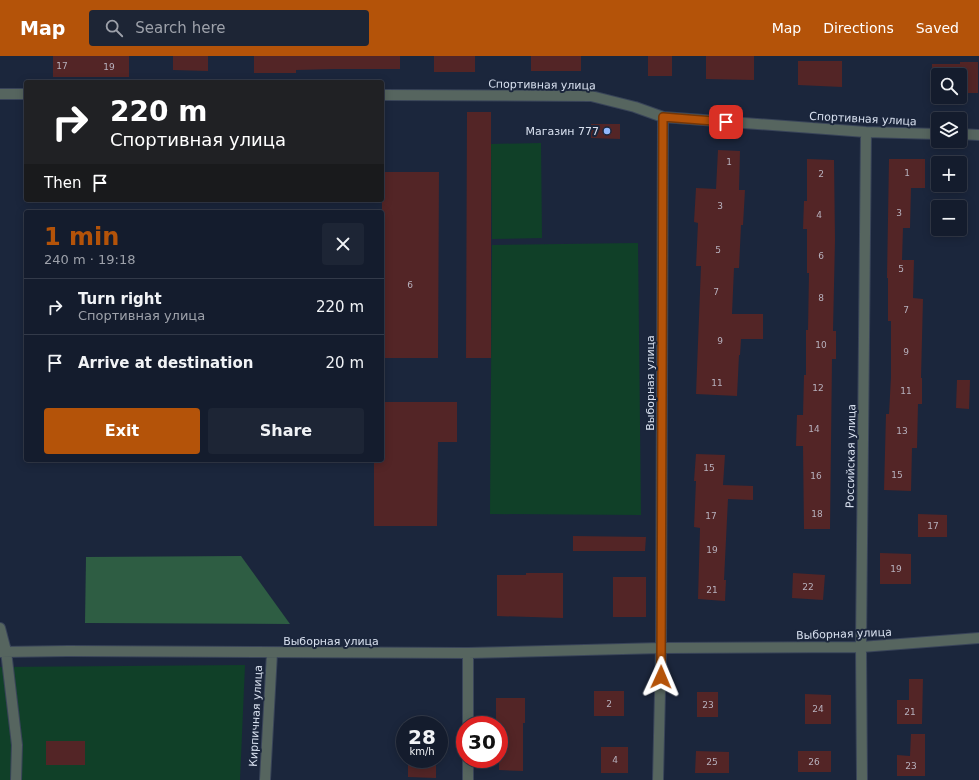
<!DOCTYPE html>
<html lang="en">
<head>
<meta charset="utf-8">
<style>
	:root { --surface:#141c2d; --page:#1d2535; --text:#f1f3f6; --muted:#9da1aa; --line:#333a49; --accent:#b45309 }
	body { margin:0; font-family:"DejaVu Sans",sans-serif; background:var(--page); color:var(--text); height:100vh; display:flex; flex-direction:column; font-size:15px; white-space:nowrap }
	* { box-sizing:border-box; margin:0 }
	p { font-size:13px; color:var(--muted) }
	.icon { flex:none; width:22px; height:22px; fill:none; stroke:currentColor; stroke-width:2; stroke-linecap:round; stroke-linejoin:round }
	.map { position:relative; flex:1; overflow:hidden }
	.side { position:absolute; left:24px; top:154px; width:360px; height:252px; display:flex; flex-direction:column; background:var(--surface); border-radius:4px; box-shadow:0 2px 10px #0003,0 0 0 1px var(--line) }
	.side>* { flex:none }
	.banner { position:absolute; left:24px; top:24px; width:360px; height:122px; border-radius:4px; box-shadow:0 2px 10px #0003,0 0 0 1px var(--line); background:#202124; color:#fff; overflow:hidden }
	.buttons { position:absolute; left:931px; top:12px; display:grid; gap:8px }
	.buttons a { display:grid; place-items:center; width:36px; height:36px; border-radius:4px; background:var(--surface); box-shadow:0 2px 10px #0003,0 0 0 1px var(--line); font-size:20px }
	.speed { position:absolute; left:396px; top:660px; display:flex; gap:8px; font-size:20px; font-weight:700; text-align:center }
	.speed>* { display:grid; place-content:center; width:52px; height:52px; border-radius:50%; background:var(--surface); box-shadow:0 2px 10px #0003,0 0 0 1px var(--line); line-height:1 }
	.speed small { font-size:10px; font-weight:400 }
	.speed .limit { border:6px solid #d22; background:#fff; color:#111 }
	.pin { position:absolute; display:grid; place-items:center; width:34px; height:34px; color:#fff; margin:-17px; border-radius:8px; box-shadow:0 2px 6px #0006 }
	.me { position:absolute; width:44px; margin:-22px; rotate:1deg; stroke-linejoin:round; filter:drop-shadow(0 0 3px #0008) }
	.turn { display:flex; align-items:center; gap:14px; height:84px; padding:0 20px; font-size:18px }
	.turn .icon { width:52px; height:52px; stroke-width:2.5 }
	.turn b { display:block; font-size:28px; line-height:34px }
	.then { display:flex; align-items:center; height:38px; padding:0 20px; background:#0003; gap:8px; font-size:15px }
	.round { display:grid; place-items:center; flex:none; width:42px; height:42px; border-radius:4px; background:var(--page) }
	.head { display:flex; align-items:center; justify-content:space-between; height:68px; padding:0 20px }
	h1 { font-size:24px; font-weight:600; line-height:30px; color:var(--accent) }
	.button { display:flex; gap:8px; margin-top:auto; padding:8px 20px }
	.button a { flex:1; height:46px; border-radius:4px; background:var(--accent); color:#fff; font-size:16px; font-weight:600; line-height:46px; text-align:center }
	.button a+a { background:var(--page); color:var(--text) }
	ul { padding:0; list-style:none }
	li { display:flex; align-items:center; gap:12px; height:56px; padding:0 20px; border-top:1px solid var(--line) }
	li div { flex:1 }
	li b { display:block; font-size:15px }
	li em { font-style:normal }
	header { display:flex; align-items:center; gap:24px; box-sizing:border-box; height:56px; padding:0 20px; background:var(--accent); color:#fff }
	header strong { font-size:19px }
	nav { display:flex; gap:22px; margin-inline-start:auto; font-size:14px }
	.search { width:280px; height:36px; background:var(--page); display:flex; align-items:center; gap:10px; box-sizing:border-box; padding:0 14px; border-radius:4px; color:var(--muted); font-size:15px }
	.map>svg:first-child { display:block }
	.green { fill:#104028 }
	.forest { fill:#2e5d43 }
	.building { fill:#532526 }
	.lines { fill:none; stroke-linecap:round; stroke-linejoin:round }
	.minor-casing { stroke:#394459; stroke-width:12 }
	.minor { stroke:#56655f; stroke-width:10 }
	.route-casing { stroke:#753606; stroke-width:10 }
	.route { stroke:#b45309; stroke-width:7 }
	.poi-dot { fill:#91b8fd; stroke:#1b263c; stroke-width:1.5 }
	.labels { text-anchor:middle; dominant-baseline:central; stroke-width:4; stroke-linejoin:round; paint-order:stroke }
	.number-label { font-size:9px; fill:#b7b1bd }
	.street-label { font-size:11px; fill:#d8e0ef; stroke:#1b263c }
	.poi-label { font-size:11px; fill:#d8e0ef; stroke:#1b263c; text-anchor:end }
</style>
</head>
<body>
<header>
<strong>Map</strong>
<div class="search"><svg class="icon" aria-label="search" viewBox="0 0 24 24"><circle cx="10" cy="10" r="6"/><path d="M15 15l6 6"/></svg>Search here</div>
<nav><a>Map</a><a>Directions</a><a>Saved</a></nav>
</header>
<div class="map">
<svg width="979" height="724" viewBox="0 0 979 724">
	<rect width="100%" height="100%" fill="#1b263c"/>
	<path class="green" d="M 541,87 L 542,182 L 492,183 L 491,88 Z
		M 638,187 L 641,459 L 490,458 L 492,189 Z
		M 245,609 L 240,724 L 0,724 L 0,611 Z"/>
	<path class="forest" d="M 241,500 L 290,568 L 85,567 L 86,501 Z"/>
	<path class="building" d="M 53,0 L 129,0 L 129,21 L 53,21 Z
		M 173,0 L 208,0 L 208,15 L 173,14 Z
		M 254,0 L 400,0 L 400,13 L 335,13 L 296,14 L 296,17 L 254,17 Z
		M 434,0 L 475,0 L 475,16 L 434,16 Z
		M 531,0 L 581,0 L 581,15 L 531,15 Z
		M 648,0 L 672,0 L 672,20 L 648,20 Z
		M 706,0 L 754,0 L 754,24 L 706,23 Z
		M 798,5 L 842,5 L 842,31 L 798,29 Z
		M 960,6 L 978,6 L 978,37 L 960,37 L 960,19 L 938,19 L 938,33 L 932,33 L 932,8 L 960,8 Z
		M 467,56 L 491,56 L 491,302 L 466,302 Z
		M 591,68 L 620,68 L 620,83 L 591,82 Z
		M 718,94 L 740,95 L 739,134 L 745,134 L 743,169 L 741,169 L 739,212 L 734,212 L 732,258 L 763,258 L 763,283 L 741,283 L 740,299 L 739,299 L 737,340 L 696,338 L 701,210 L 696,210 L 698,167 L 694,166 L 696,132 L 716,133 Z
		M 807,103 L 834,104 L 835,184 L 833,275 L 836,275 L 836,303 L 832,303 L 830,473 L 804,473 L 803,390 L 796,390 L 797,359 L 803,359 L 804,319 L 806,319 L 806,274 L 808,274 L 809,217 L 807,217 L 807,173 L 803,173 L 804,145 L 807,145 Z
		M 889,103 L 925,103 L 925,132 L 911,132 L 910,172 L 903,172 L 902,204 L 914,204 L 913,242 L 923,243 L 921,322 L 922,322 L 922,348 L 918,348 L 917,392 L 912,392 L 911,435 L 884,434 L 886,358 L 889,358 L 891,321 L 891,265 L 888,265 L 888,222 L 887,222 Z
		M 382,116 L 439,116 L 438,302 L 382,302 Z
		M 957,324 L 970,324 L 969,353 L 956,352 Z
		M 382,346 L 457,346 L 457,386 L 438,386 L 437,470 L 374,470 L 374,404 L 382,404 Z
		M 696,398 L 725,399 L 723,429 L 753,430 L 753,444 L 728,443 L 724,524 L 726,524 L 725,545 L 698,543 L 700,472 L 694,471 L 696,425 L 694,425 Z
		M 918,458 L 947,459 L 947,481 L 918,481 Z
		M 573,480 L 646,481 L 645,495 L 573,495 Z
		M 880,497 L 911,498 L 911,528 L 880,528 Z
		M 526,517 L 563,517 L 563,562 L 497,560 L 497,519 L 526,519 Z
		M 793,517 L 825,519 L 823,544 L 792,542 Z
		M 613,521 L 646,521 L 646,561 L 613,561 Z
		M 909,623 L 923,623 L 922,668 L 897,668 L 897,644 L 909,644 Z
		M 594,635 L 624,635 L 624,660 L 594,660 Z
		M 697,636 L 718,636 L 718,661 L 697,661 Z
		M 805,638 L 831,639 L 831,668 L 805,668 Z
		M 496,642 L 525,642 L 525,667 L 523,667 L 523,715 L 499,714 L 499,667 L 496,666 Z
		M 911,678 L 925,678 L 925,720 L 897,720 L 897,699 L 910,700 Z
		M 46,685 L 85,685 L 85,709 L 46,709 Z
		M 601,691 L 628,691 L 628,717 L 601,717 Z
		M 696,695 L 729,696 L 729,717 L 695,717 Z
		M 798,695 L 831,695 L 831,716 L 798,716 Z
		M 408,703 L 436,703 L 436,722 L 408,721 Z"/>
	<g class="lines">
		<defs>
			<path id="minor" d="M 0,38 L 26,38
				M 382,39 L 591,40 L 635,51 L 663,61 L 866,76 L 938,78
				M 960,78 L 979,79
				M 0,572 L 6,595 L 17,689 L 16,724
				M 0,596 L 68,595 L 468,597 L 661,592 L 861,591 L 979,582
				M 468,669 L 468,597
				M 265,724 L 272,597
				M 468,724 L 468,703
				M 658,724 L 661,592 L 663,61
				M 862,724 L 861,591 L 866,76"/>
		</defs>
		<use href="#minor" class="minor-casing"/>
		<use href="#minor" class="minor"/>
	</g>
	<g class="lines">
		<defs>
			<path id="route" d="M 661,621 L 663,61 L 726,66"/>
		</defs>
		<use href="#route" class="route-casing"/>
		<use href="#route" class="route"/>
	</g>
	<circle class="poi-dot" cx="607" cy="75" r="4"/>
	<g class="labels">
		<g class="number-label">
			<text x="62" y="10">17</text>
			<text x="109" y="11">19</text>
			<text x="729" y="106">1</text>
			<text x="907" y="117">1</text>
			<text x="821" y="118">2</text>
			<text x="720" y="150">3</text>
			<text x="899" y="157">3</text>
			<text x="819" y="159">4</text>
			<text x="718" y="194">5</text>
			<text x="821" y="200">6</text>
			<text x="901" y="213">5</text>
			<text x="410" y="229">6</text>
			<text x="716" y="236">7</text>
			<text x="821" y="242">8</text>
			<text x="906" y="254">7</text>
			<text x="720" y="285">9</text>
			<text x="821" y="289">10</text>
			<text x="906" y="296">9</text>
			<text x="717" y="327">11</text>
			<text x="818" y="332">12</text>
			<text x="906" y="335">11</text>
			<text x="814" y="373">14</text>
			<text x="902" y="375">13</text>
			<text x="709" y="412">15</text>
			<text x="897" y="419">15</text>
			<text x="816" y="420">16</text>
			<text x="817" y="458">18</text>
			<text x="711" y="460">17</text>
			<text x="933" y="470">17</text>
			<text x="712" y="494">19</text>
			<text x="896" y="513">19</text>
			<text x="808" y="531">22</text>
			<text x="712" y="534">21</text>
			<text x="609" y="648">2</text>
			<text x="708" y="649">23</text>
			<text x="818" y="653">24</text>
			<text x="910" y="656">21</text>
			<text x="615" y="704">4</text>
			<text x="712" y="706">25</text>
			<text x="814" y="706">26</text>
			<text x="911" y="710">23</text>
		</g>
		<g class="street-label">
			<text transform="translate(542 29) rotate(1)">Спортивная улица</text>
			<text transform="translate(863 63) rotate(3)">Спортивная улица</text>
			<text transform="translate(650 327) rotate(-90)">Выборная улица</text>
			<text transform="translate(851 400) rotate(-89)">Российская улица</text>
			<text transform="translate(844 578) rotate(-2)">Выборная улица</text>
			<text x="331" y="585">Выборная улица</text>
			<text transform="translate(256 660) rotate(-87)">Кирпичная улица</text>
		</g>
		<g class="poi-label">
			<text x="599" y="75">Магазин 777</text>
		</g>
	</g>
</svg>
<div class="buttons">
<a><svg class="icon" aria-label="search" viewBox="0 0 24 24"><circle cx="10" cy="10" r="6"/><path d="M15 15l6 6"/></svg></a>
<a><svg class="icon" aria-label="layers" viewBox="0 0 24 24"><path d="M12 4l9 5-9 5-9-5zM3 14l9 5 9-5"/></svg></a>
<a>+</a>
<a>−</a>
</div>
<div class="speed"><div>28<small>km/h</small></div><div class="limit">30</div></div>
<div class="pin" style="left:726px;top:66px;background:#d93025"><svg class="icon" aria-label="arrive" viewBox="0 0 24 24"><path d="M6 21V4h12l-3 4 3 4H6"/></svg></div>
<svg class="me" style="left:661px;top:621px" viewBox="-20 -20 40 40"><path d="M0-17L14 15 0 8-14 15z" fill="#b45309" stroke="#fff" stroke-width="4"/></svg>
<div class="banner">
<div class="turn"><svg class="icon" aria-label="right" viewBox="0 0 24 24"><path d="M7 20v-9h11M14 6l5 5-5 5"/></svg><div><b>220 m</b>Спортивная улица</div></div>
<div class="then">Then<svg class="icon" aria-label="arrive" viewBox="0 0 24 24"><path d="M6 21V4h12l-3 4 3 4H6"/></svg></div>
</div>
<section class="side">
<div class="head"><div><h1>1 min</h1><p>240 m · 19:18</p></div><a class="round"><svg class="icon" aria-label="close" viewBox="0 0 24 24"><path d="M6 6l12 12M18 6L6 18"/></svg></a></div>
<ul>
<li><svg class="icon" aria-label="right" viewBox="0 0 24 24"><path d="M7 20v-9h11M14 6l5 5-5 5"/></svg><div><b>Turn right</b><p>Спортивная улица</p></div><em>220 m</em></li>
<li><svg class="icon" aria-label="arrive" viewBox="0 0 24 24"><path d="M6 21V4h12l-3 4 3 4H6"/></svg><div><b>Arrive at destination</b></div><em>20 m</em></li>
</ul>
<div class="button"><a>Exit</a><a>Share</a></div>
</section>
</div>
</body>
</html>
